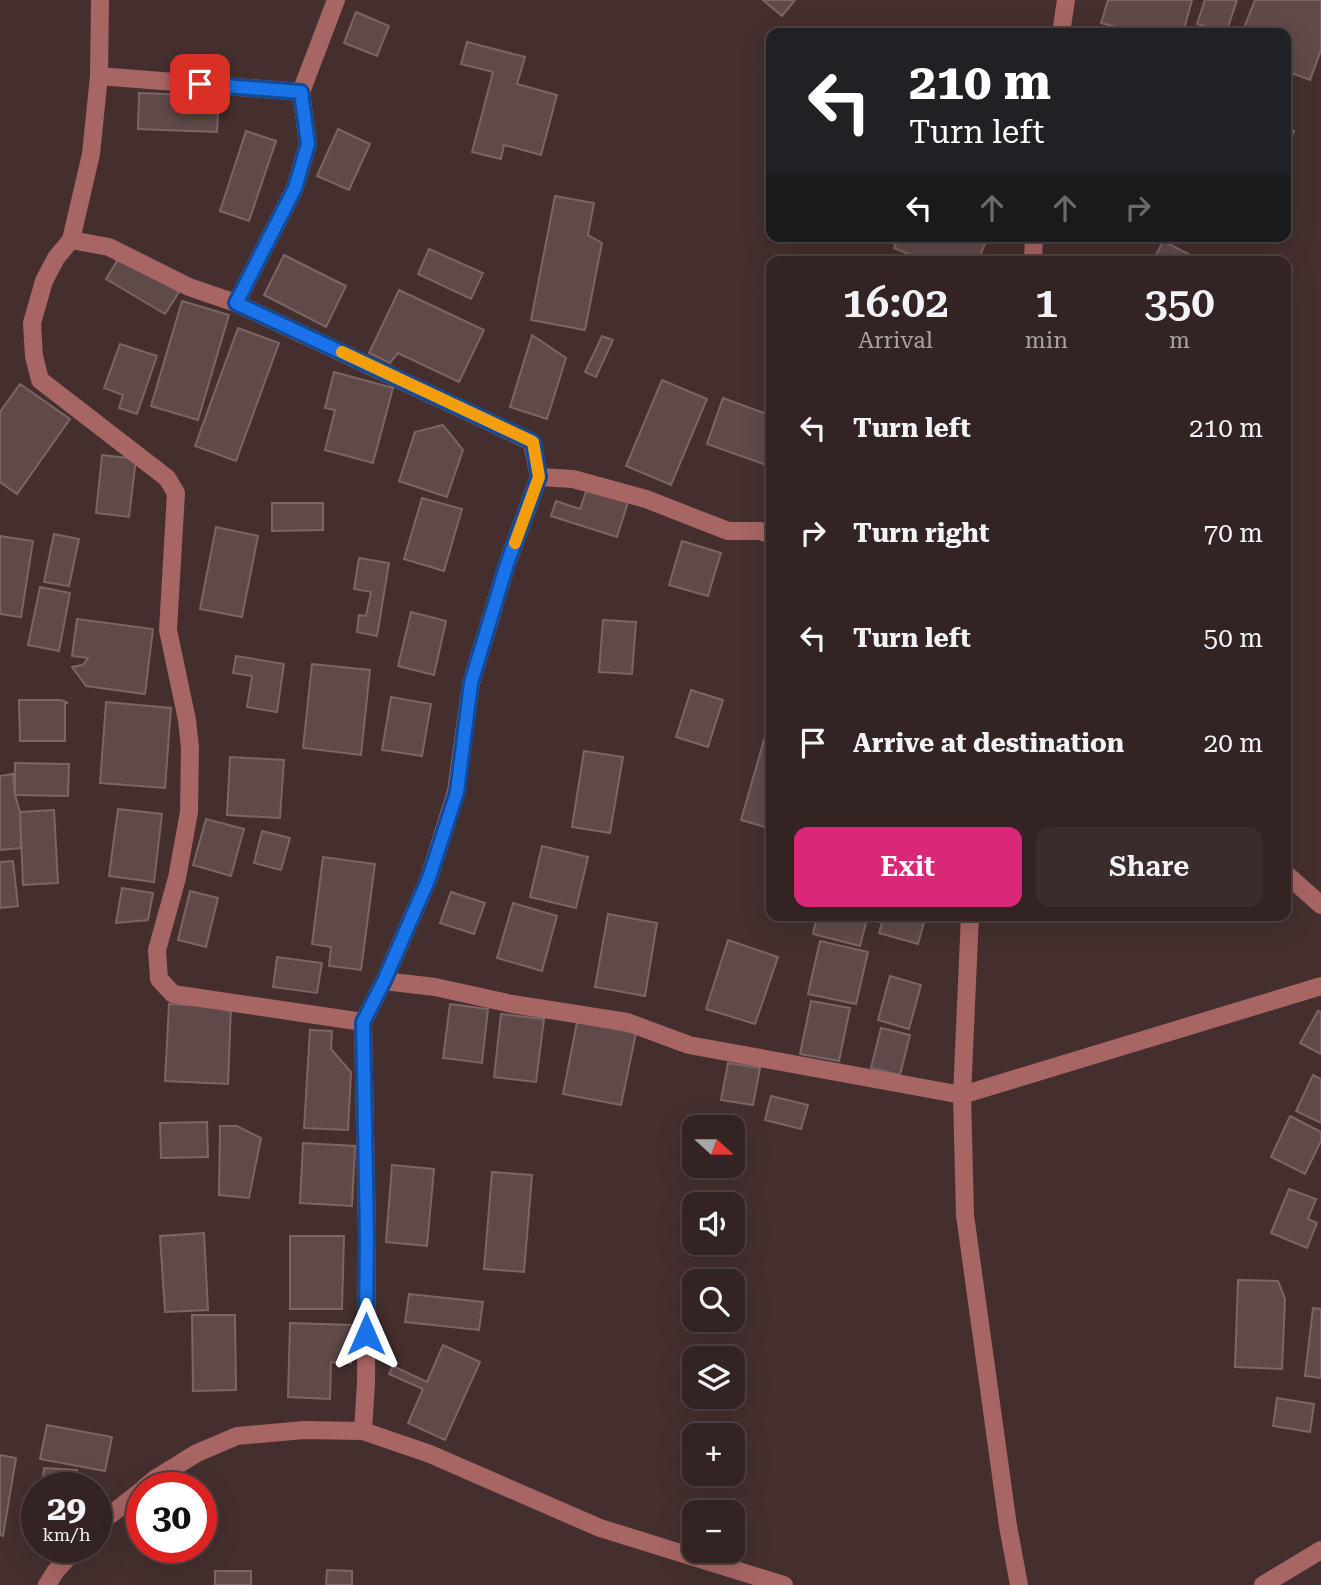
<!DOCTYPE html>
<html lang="en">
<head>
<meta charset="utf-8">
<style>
	:root { --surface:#332322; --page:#3b2b2a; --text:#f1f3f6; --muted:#a9a4a5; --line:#4e4040; --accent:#db2777 }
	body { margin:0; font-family:"Roboto Serif",serif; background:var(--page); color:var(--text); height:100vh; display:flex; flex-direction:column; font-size:26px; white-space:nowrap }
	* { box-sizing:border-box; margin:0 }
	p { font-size:23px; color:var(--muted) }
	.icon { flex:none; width:38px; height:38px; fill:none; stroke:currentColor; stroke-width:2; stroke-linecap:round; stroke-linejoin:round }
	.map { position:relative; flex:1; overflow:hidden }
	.drawer { position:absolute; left:766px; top:256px; width:525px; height:665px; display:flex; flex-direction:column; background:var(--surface); border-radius:14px; box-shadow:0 7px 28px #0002,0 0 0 2px var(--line) }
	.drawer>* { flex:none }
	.banner { position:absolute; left:766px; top:28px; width:525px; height:214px; border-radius:14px; box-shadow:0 7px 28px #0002,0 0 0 2px var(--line); background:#202124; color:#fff; overflow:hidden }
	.needle { width:46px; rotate:111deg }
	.buttons { position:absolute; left:682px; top:1115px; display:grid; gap:14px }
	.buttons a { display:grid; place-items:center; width:63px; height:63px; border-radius:14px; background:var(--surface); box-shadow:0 7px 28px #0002,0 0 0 2px var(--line); font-size:35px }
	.speed { position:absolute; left:21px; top:1472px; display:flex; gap:14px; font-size:35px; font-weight:700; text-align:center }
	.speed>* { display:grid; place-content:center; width:91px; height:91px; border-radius:50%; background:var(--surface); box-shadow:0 7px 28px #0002,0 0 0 2px var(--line); line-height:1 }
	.speed small { font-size:18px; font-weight:400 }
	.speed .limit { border:10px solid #d22; background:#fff; color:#111 }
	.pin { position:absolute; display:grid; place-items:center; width:60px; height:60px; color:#fff; margin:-30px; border-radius:14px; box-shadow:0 4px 10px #0006 }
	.me { position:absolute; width:77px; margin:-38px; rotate:0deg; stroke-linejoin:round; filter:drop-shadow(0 0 5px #0008) }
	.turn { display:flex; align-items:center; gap:24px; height:147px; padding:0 28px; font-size:32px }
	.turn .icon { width:91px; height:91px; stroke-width:2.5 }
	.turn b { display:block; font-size:49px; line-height:60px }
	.lanes { display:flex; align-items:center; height:66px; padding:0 28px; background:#0003; justify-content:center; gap:35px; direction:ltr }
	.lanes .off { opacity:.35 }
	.eta { display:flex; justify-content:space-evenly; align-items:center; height:119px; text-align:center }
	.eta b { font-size:42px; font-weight:600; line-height:49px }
	.primary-button { display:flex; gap:14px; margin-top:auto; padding:14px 28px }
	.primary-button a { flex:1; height:80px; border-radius:14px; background:var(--accent); color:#fff; font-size:28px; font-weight:600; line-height:80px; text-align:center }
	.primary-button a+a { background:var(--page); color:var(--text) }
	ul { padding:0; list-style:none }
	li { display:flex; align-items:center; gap:21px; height:105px; padding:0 28px }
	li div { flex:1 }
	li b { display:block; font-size:26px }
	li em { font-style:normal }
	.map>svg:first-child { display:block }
	.building { fill:#604a49; stroke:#7c6564; stroke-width:2 }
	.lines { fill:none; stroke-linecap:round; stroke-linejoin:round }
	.minor { stroke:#a76563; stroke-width:18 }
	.route-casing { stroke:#114b97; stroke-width:18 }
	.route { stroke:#1a73e8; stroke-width:12 }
	.slow { stroke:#f59e0b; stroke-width:12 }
</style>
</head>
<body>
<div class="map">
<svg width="1321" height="1585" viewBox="0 0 1321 1585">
	<rect width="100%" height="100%" fill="#442f2e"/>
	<path class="building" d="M 763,0 L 795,0 L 782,16 Z
		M 1108,0 L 1192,0 L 1183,33 L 1138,33 L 1101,23 Z
		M 1205,0 L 1237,0 L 1226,33 L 1197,24 Z
		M 1255,0 L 1321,0 L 1321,50 L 1310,80 L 1286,71 L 1286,33 L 1242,33 Z
		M 356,12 L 389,26 L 377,56 L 344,43 Z
		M 467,42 L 525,57 L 517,84 L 557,95 L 541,155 L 504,145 L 501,159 L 472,152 L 493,72 L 461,64 Z
		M 139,93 L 219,96 L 217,132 L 138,129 Z
		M 1286,128 L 1294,131 L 1286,150 Z
		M 338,129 L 370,144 L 349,190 L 317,176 Z
		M 246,131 L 276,141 L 249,221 L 220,211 Z
		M 555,196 L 594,203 L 588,235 L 602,243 L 585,330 L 531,320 Z
		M 899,236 L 988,236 L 978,261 L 925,261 L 894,248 Z
		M 1163,241 L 1202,261 L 1153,261 Z
		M 429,249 L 483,273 L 471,299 L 418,274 Z
		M 284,255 L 346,286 L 326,327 L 264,295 Z
		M 120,256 L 179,292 L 165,314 L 106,279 Z
		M 399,290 L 484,330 L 459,382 L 398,353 L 390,363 L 369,353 Z
		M 182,301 L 229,315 L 198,420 L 151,406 Z
		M 238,328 L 279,343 L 236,461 L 195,446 Z
		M 532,335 L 566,358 L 547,419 L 510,407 Z
		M 602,336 L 613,340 L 596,377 L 585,372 Z
		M 120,344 L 157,356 L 137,414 L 119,408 L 123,395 L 104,388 Z
		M 334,372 L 393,388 L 373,463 L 325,450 L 335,410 L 325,408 Z
		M 662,380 L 707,399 L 671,485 L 626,466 Z
		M 20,384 L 70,419 L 17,494 L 0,482 L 0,412 Z
		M 723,398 L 772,416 L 772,467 L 707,444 Z
		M 443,425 L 463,450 L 447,497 L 399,481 L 415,432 Z
		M 102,455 L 136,459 L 129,517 L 96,513 Z
		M 588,486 L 629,499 L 617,537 L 551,516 L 556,501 L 580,509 Z
		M 422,498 L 462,509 L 444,571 L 404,559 Z
		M 272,503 L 323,503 L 323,530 L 272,531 Z
		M 216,527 L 258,536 L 242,617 L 200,609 Z
		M 54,534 L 79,539 L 69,586 L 44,582 Z
		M 0,536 L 33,541 L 21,617 L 0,614 Z
		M 682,541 L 721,553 L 708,596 L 669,585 Z
		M 359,558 L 389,563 L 377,636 L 357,632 L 359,615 L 366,616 L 371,592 L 354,589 Z
		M 40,587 L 70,593 L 59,651 L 28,645 Z
		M 411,612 L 446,621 L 434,675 L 398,666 Z
		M 77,619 L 153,629 L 145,694 L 86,686 L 72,667 L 83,665 L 88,658 L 72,656 Z
		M 603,620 L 636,622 L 632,674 L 599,672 Z
		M 236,656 L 284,664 L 277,712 L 247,707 L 252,676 L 233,673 Z
		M 312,664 L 370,670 L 361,755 L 303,748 Z
		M 691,690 L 723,700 L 708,747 L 676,737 Z
		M 391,697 L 431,704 L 422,756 L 382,750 Z
		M 19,700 L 61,700 L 68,703 L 65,703 L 65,741 L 20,741 Z
		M 106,702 L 171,708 L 165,788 L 100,783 Z
		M 766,733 L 772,735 L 772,829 L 741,820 Z
		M 584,751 L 623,757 L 610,833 L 572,827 Z
		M 230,757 L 284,760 L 280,818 L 227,815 Z
		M 15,763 L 69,764 L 68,796 L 15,795 Z
		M 13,774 L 15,795 L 20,812 L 21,848 L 0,850 L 0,776 Z
		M 118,809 L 162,814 L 154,882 L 109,876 Z
		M 54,810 L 58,883 L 23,885 L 20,812 Z
		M 206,819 L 244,829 L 231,876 L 193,865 Z
		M 262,831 L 290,838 L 281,870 L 254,863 Z
		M 542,846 L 588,857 L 576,908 L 530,897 Z
		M 323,857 L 375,864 L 361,970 L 329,966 L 331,947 L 312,944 Z
		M 13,861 L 18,906 L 0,908 L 0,862 Z
		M 122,888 L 153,893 L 148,920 L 116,923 Z
		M 190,891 L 218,898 L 206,947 L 178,940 Z
		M 451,892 L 485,903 L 474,934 L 440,923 Z
		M 513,903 L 557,916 L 542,971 L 497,958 Z
		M 608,914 L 657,923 L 645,996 L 595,987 Z
		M 817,915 L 868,915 L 860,946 L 813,934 Z
		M 884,915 L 926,915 L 918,944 L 879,933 Z
		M 728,940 L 778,957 L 755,1024 L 706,1009 Z
		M 820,941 L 868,952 L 856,1004 L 808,994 Z
		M 277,957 L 322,963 L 317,993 L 273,987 Z
		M 890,976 L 921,985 L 909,1029 L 878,1020 Z
		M 811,1001 L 850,1008 L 839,1061 L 800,1054 Z
		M 169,1004 L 231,1007 L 228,1084 L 165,1081 Z
		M 450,1004 L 488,1009 L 482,1063 L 443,1058 Z
		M 1318,1011 L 1321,1012 L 1321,1054 L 1300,1043 Z
		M 501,1014 L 544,1019 L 536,1082 L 494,1077 Z
		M 577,1022 L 636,1033 L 621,1105 L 563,1094 Z
		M 881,1028 L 910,1035 L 900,1075 L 871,1068 Z
		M 310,1030 L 332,1031 L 331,1049 L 351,1072 L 348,1130 L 304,1128 Z
		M 728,1063 L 760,1068 L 753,1105 L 721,1100 Z
		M 1313,1075 L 1321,1079 L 1321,1123 L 1296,1111 Z
		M 771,1096 L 808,1105 L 801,1129 L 765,1120 Z
		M 1290,1116 L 1321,1132 L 1321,1141 L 1305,1174 L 1271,1157 Z
		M 207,1122 L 208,1157 L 161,1158 L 160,1123 Z
		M 220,1126 L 237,1126 L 261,1138 L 249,1198 L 219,1195 Z
		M 303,1143 L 355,1146 L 352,1206 L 300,1203 Z
		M 392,1165 L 434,1169 L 427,1246 L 386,1242 Z
		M 492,1172 L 532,1175 L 524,1272 L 484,1269 Z
		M 1289,1189 L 1316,1199 L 1308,1219 L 1317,1223 L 1307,1248 L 1271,1233 Z
		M 204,1233 L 208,1310 L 165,1312 L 160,1236 Z
		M 290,1236 L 344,1236 L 342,1309 L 290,1309 Z
		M 1238,1280 L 1278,1281 L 1285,1299 L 1282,1369 L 1235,1367 Z
		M 409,1294 L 483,1302 L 479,1330 L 405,1322 Z
		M 1313,1308 L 1321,1309 L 1321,1378 L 1305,1376 Z
		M 192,1315 L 235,1315 L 236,1390 L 193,1391 Z
		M 290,1323 L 352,1325 L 351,1363 L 331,1362 L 330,1399 L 288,1397 Z
		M 443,1345 L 480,1362 L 445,1440 L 408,1423 L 423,1389 L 389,1374 L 393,1366 L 427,1382 Z
		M 1277,1398 L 1314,1404 L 1310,1432 L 1273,1426 Z
		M 47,1425 L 112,1437 L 105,1471 L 40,1459 Z
		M 0,1455 L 16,1458 L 3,1536 L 0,1535 Z
		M 44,1468 L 77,1470 L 75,1488 L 42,1488 Z
		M 327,1570 L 352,1571 L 352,1585 L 326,1585 Z
		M 215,1571 L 251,1571 L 251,1585 L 215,1585 Z"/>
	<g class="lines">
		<path class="minor" d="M 100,0 L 99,76 L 301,92
			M 336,0 L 301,92 L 308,144 L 295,188 L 236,303 L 532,442 L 539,477 L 507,564 L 471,683 L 456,792 L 429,878 L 384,981 L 363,1022 L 367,1234 L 366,1383 L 363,1431
			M 1061,33 L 1066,0
			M 99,76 L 91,154 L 71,240 L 56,258 L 44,281 L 32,323 L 34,356 L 40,380 L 167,478 L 176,493 L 168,630 L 187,720 L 190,748 L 189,812 L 177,878 L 157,950 L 159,979 L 173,994 L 363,1022
			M 71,240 L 109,247 L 189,287 L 236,303
			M 1033,261 L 1034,236
			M 539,477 L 573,479 L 646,499 L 728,531 L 760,531 L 772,535
			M 1286,874 L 1321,905
			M 970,915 L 962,1095 L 965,1215 L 1008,1526 L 1019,1585
			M 384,981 L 435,987 L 512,1004 L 627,1022 L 689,1045 L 962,1095 L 1321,986
			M 144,1488 L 155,1479 L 197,1453 L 237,1436 L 304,1430 L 363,1431 L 430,1454 L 600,1528 L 784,1585
			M 96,1526 L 142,1490
			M 47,1585 L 55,1572 L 77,1547
			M 1263,1585 L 1321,1550"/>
	</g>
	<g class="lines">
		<defs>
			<path id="route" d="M 200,84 L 301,92 L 308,144 L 295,188 L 236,303 L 533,442 L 539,477 L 507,564 L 471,683 L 457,792 L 429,878 L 384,981 L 363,1022 L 367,1234 L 366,1334"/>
		</defs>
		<use href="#route" class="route-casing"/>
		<use href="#route" class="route"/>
		<path class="slow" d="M 342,352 L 533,442 L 539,477 L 515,543"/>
	</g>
</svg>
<div class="buttons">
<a><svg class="needle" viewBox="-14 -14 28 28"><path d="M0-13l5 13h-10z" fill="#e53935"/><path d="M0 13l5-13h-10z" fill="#a9a4a5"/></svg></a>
<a><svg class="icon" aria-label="sound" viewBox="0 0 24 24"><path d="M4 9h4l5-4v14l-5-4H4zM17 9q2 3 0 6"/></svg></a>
<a><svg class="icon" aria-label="search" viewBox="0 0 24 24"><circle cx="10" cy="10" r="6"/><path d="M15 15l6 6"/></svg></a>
<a><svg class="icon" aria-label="layers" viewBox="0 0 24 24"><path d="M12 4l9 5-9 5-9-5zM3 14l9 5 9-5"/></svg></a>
<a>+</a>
<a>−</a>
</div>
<div class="speed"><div>29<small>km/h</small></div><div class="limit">30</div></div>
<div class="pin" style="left:200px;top:84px;background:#d93025"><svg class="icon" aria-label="arrive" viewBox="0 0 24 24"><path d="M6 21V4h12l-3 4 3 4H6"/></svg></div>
<svg class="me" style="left:366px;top:1334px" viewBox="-20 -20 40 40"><path d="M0-17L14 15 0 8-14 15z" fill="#1a73e8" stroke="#fff" stroke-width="4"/></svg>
<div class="banner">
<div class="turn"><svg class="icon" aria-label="left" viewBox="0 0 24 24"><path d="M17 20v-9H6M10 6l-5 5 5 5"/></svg><div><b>210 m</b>Turn left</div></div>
<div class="lanes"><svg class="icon" aria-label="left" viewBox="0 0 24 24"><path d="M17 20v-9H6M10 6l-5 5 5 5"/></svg><svg class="icon off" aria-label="ahead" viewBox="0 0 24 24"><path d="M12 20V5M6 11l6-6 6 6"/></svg><svg class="icon off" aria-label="ahead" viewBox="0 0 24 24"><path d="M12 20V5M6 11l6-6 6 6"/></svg><svg class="icon off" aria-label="right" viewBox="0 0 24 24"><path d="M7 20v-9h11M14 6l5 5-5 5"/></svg></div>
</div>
<section class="drawer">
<div class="eta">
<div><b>16:02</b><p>Arrival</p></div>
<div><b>1</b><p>min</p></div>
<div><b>350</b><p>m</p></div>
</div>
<ul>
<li><svg class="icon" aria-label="left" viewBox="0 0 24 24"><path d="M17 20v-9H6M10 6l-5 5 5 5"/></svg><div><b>Turn left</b></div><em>210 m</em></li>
<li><svg class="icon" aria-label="right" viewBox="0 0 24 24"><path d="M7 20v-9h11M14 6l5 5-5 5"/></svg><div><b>Turn right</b></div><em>70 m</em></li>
<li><svg class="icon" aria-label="left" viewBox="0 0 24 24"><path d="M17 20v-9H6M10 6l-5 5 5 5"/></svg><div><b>Turn left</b></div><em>50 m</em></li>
<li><svg class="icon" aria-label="arrive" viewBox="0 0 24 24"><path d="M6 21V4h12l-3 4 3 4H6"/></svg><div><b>Arrive at destination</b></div><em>20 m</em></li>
</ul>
<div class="primary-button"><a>Exit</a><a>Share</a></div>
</section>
</div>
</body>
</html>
